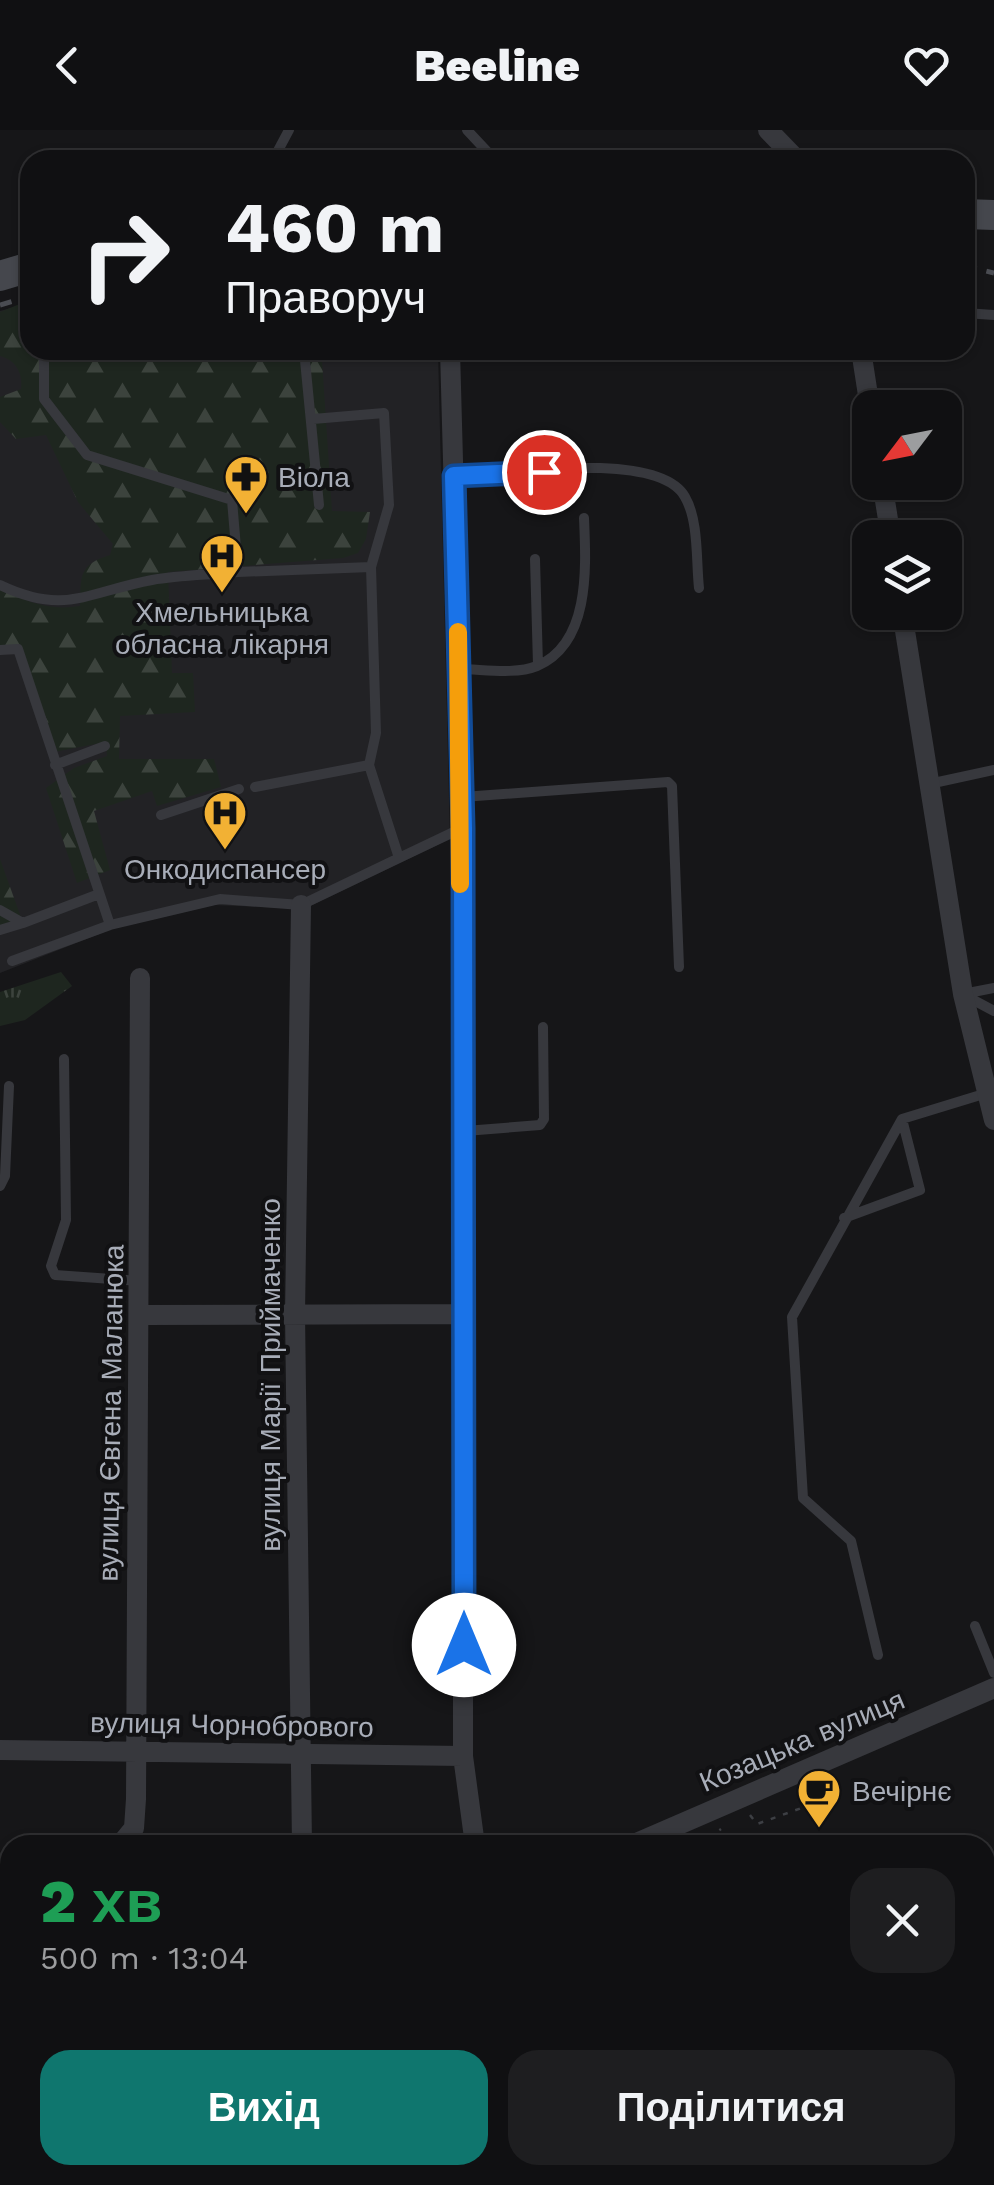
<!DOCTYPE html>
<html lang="uk">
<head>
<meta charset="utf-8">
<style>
	:root { --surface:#101012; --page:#1e1e20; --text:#f1f3f6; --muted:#9c9d9f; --line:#303032; --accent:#0f766e }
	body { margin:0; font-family:"Work Sans",sans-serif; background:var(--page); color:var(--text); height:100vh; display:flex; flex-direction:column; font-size:38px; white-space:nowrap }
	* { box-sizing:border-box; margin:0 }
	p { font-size:32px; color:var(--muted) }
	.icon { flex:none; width:55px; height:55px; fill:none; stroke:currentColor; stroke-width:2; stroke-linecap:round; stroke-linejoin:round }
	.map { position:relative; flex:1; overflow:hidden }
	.details { position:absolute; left:0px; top:1705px; width:995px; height:350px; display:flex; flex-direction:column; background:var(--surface); border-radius:30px 30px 0 0; box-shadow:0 2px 8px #0004,0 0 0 2px var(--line) }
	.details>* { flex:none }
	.hud { position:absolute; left:20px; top:20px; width:955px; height:210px; border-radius:30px; box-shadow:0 2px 8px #0004,0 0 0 2px var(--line); background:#101012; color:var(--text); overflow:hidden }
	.needle { width:65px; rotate:238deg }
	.controls { position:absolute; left:852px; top:260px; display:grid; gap:20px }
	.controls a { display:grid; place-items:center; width:110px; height:110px; border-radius:20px; background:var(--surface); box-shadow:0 2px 8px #0004,0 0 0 2px var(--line); font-size:50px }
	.pin { position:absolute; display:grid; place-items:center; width:85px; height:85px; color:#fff; margin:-42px; border:5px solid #fff; border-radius:50%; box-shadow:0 2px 10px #0007 }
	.me { position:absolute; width:110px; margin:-55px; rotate:0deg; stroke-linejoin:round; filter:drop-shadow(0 0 8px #0008) }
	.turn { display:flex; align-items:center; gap:35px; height:210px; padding:0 40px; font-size:45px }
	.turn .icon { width:130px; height:130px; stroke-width:2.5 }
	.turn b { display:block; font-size:70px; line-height:85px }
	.round { display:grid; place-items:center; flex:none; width:105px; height:105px; border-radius:30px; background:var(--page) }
	.headline { display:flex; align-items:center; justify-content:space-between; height:170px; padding:0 40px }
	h1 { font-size:60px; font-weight:800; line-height:75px; color:#1e9e55 }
	.cta { display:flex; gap:20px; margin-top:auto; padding:20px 40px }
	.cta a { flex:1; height:115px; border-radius:30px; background:var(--accent); color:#fff; font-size:40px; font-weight:800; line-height:115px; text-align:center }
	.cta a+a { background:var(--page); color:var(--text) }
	header { display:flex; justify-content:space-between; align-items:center; height:130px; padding:0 40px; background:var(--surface); font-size:45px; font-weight:800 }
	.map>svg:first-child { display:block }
	.built { fill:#222225 }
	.grass { fill:url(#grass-tufts) }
	.forest { fill:url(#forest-firs) }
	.water { fill:url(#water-rules) }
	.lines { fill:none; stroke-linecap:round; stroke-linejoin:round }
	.path { stroke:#3d3f44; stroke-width:2.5; stroke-dasharray:5 8; stroke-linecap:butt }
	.lane { stroke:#37383d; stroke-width:10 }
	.street { stroke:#37383d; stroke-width:20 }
	.secondary { stroke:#45474d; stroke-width:30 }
	.rail { stroke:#4a4c52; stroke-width:5; stroke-dasharray:12 10; stroke-linecap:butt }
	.route-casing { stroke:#114b97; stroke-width:25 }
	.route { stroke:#1a73e8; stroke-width:18 }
	.slow { stroke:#f59e0b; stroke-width:18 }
	.labels { text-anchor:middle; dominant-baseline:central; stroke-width:8; stroke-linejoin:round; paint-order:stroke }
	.poi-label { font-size:28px; fill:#a8adb8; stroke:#111113; text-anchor:start }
	.street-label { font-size:28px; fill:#a8adb8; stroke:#111113 }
</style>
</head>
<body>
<header><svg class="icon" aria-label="back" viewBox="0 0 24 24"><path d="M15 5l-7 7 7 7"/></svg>Beeline<svg class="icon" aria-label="heart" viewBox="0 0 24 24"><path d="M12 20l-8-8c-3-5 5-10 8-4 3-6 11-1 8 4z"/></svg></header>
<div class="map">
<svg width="994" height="2055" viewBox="0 0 994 2055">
	<defs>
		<pattern id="grass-tufts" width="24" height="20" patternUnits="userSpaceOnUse" patternTransform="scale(2.5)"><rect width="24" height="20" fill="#1e261f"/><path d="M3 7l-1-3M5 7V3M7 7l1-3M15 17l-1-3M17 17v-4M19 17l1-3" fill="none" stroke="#3c433d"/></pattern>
		<pattern id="forest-firs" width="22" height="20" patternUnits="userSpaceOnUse" patternTransform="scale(2.5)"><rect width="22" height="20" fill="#1e261f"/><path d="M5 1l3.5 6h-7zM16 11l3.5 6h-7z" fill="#3c433d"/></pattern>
		<pattern id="water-rules" width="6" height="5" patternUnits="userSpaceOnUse" patternTransform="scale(2.5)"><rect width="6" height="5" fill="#2c353c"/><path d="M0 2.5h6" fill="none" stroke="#485056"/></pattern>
	</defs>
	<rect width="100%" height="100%" fill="#161618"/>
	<path class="built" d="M 30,173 L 30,220 L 438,220 L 450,709 L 304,779 L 214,775 L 112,799 L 0,843 L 0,181 Z"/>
	<path class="grass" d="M 61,842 L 72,856 L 25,890 L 0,896 L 0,862 Z"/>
	<path class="forest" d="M 30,170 L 30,220 L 367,220 L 322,230 L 332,381 L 370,382 L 366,409 L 358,423 L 343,428 L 168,442 L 172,543 L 193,543 L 195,582 L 120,586 L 119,629 L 214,629 L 221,657 L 157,676 L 152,661 L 94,681 L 110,740 L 77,753 L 46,658 L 74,638 L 107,626 L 106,612 L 54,622 L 21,517 L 0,517 L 0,459 C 27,472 50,481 80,476 C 81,446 78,435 110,425 L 113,414 L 78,372 L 46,305 L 16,309 L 0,292 L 0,267 L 21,259 C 23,243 16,230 0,226 L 0,182 Z
		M 0,729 L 23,793 L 0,800 Z"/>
	<path class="water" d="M 985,1974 L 994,1987 L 994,2032 L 985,2037 Z
		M 875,2045 L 955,2045 L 917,2055 L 878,2055 Z"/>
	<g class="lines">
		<path class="path" d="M 805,1662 L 813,1680
			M 750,1685 L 757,1694 L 810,1675
			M 595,1715 L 616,1706
			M 698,1715 L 721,1699"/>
		<path class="lane" d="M 467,0 L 495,30
			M 273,30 L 289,0
			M 965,183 L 994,185
			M 44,220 L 44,269 L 87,325 L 232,370 L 238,442 L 371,437
			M 304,220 L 319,375
			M 313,289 L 384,283 L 389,375 L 371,437 L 376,603 L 369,635 L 399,728 L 462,698
			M 454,347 C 503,344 658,319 685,367 C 699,391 696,431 699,458
			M 535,429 L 538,535
			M 0,455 C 65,486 87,462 152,450 C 180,445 210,445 238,442
			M 0,520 L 18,519 L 110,795
			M 459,539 C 482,539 515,545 537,536 C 591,513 586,436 584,388
			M 55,635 L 105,616
			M 929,654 L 994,640
			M 255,657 L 369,635
			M 463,667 L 668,652 L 672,656 L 679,837
			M 161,685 L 239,659
			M 0,780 L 23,793 L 0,800
			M 23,793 L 99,764
			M 12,831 L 110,795 L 220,769 L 301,775 L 399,728
			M 963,864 L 994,858
			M 964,865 L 994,881
			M 64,929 L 66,1090 L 51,1136 L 55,1145 L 140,1151
			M 465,1001 L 540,995 L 544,989 L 543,897
			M 0,1056 L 5,1046 L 9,956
			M 844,1088 L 920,1060 L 902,989
			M 975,1496 L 994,1543
			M 878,1525 L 851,1411 L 803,1368 L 792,1187 L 902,989 L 987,963
			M 985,1745 L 993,1730
			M 985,1834 L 994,1832"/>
		<path class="street" d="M 768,0 L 797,30
			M 450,220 L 463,698 L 463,1626 L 475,1715
			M 861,220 L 870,278
			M 882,352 L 891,408
			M 902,482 L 963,864 L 994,990
			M 301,775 L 295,1184 L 302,1715
			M 141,1185 L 465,1184
			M 0,1620 L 463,1626
			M 120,1715 L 134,1698 L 136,1669 L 140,848
			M 632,1715 L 994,1558
			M 0,1811 L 10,1803
			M 0,2008 L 10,2000
			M 388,2055 L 400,2045
			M 492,2055 L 492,2045"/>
		<path class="secondary" d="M 965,84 L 994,85
			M 0,146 L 30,137"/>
		<path class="rail" d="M 965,136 L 994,143
			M 0,175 L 30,166"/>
	</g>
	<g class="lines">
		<defs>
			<path id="route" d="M 464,1515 L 463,698 L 454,346 L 544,342"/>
		</defs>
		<use href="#route" class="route-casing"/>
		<use href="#route" class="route"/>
		<path class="slow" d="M 458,502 L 460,754"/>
	</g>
	<defs>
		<symbol id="pharmacy-pin" viewBox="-11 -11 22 30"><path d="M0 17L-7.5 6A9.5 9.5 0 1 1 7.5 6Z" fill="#f2b134" stroke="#111113"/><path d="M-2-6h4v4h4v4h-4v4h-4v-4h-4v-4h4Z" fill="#111"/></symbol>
		<symbol id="hospital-pin" viewBox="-11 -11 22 30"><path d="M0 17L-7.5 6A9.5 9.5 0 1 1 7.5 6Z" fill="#f2b134" stroke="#111113"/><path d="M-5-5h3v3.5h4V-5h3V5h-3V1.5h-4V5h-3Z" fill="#111"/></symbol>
		<symbol id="cafe-pin" viewBox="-11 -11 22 30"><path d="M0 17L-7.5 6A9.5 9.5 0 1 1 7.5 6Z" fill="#f2b134" stroke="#111113"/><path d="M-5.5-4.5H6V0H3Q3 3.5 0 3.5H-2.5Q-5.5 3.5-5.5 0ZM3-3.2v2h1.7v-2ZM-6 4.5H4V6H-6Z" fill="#111"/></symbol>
	</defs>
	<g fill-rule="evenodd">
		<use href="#pharmacy-pin" x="221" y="322" width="50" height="68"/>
		<use href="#hospital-pin" x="197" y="401" width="50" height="68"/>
		<use href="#hospital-pin" x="200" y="658" width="50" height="68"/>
		<use href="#cafe-pin" x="794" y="1636" width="50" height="68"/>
	</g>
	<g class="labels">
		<g class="poi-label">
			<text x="278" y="347">Віола</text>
			<text x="222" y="482" text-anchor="middle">Хмельницька<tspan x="222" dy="32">обласна лікарня</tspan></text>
			<text x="225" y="739" text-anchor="middle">Онкодиспансер</text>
			<text x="852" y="1661">Вечірнє</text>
		</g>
		<g class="street-label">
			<text transform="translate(270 1245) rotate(-90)">вулиця Марії Приймаченко</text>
			<text transform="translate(111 1283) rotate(-89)">вулиця Євгена Маланюка</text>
			<text transform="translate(232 1595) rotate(1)">вулиця Чорнобрового</text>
			<text transform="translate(802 1611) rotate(-23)">Козацька вулиця</text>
		</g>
	</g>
</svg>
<div class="controls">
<a><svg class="needle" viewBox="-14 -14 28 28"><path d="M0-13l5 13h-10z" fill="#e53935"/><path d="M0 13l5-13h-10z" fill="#9c9d9f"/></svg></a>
<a><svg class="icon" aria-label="layers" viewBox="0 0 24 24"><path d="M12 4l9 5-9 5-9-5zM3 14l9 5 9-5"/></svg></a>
</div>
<div class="pin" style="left:544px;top:342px;background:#d93025"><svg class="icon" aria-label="arrive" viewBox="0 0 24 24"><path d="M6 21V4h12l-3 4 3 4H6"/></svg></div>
<svg class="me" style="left:464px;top:1515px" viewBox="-20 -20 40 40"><circle r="19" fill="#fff"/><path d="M0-13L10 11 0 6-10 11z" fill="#1a73e8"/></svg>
<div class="hud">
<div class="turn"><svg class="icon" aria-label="right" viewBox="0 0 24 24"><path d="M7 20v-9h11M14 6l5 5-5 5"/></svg><div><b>460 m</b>Праворуч</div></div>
</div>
<section class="details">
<div class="headline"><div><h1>2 хв</h1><p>500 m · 13:04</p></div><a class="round"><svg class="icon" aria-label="close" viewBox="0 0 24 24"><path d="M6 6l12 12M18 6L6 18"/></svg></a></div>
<div class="cta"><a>Вихід</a><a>Поділитися</a></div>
</section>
</div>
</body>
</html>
